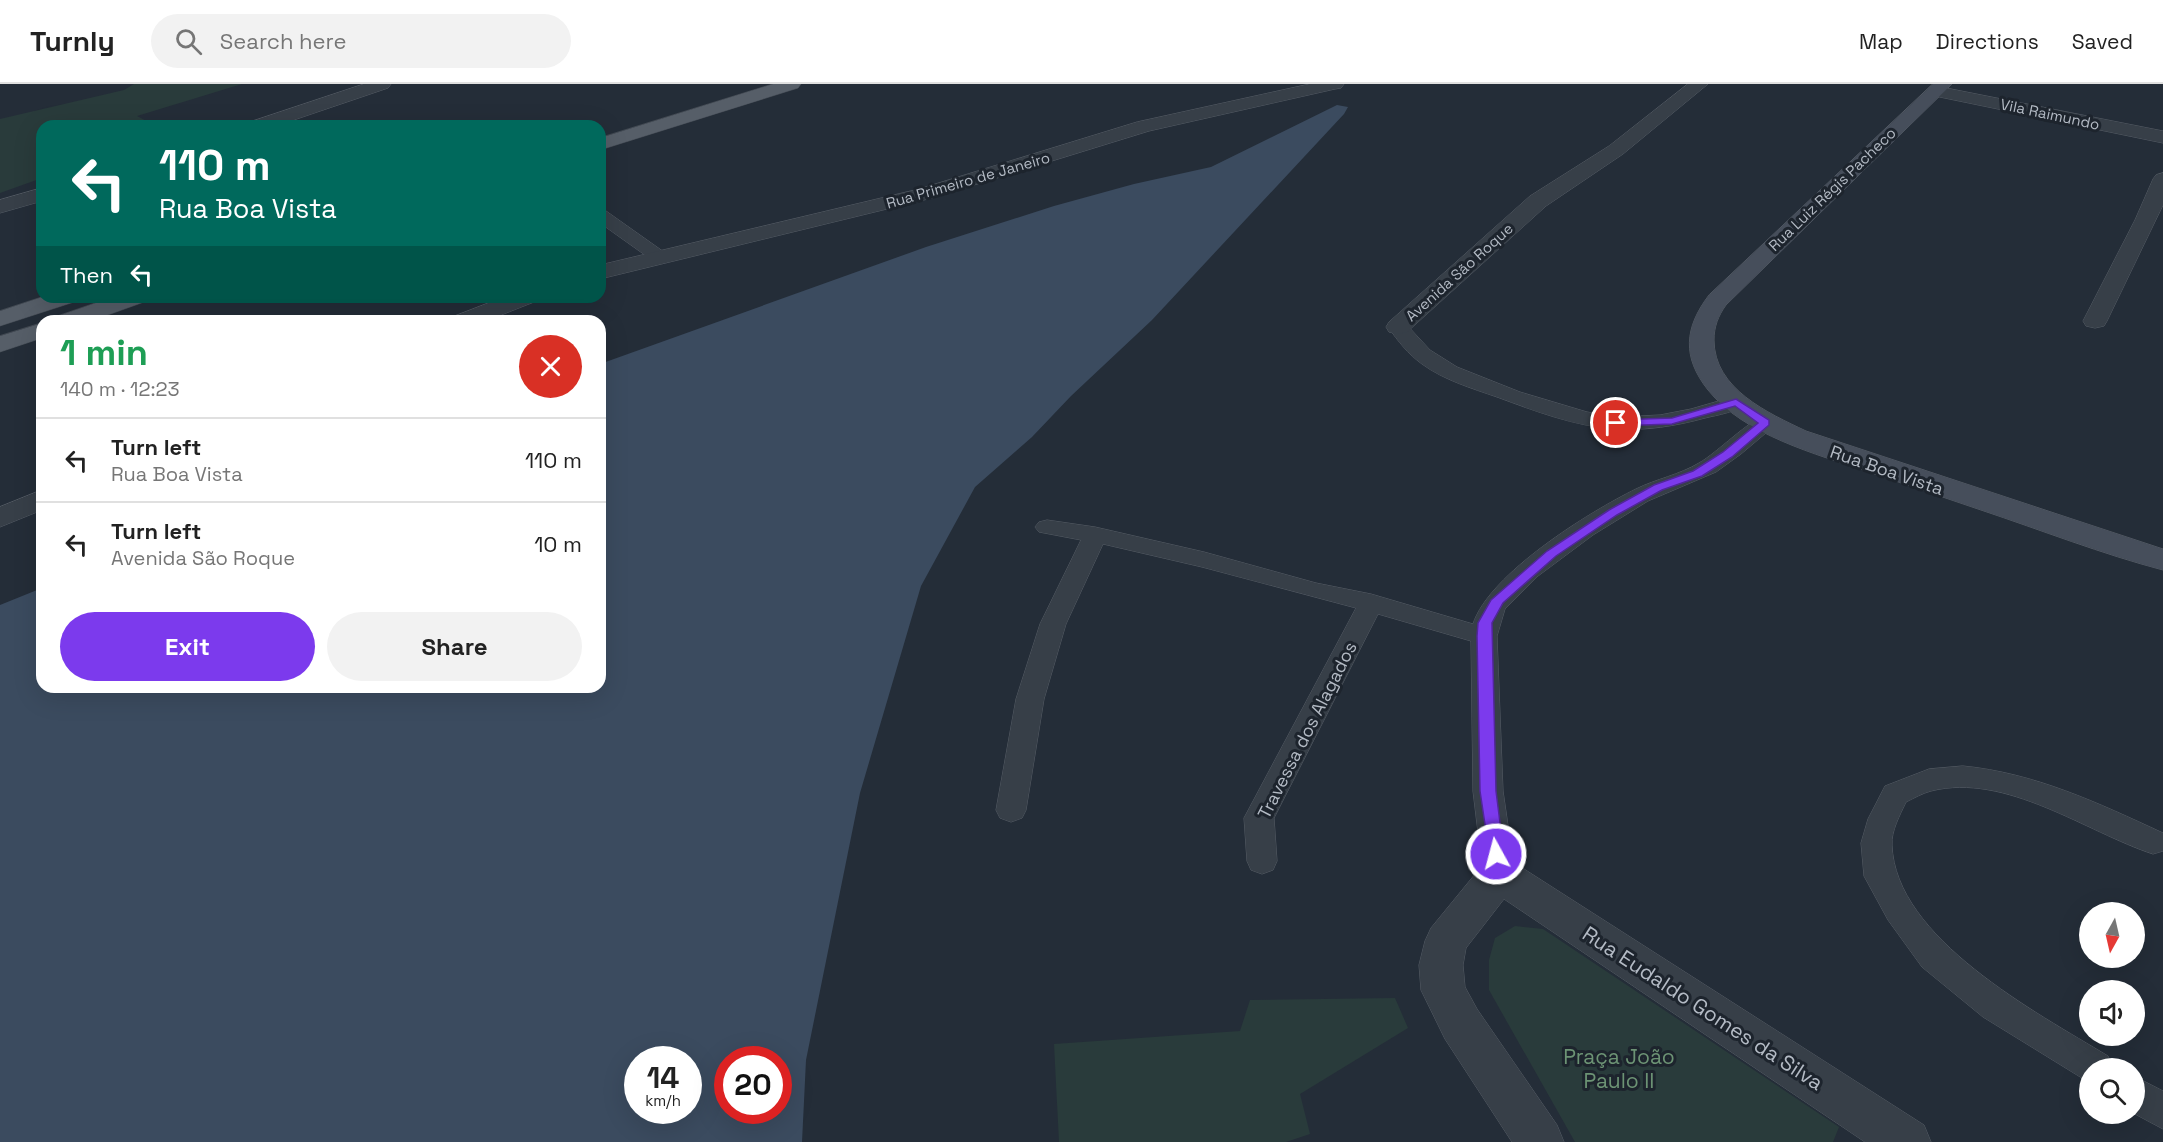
<!DOCTYPE html>
<html lang="en">
<head>
<meta charset="utf-8">
<style>
	:root { --surface:#fff; --page:#f2f2f2; --text:#222; --muted:#767676; --line:#e0e0e0; --accent:#7c3aed }
	body { margin:0; font-family:"Space Grotesk",sans-serif; background:var(--page); color:var(--text); height:100vh; display:flex; flex-direction:column; font-size:22px; white-space:nowrap }
	* { box-sizing:border-box; margin:0 }
	p { font-size:20px; color:var(--muted) }
	.icon { flex:none; width:33px; height:33px; fill:none; stroke:currentColor; stroke-width:2; stroke-linecap:round; stroke-linejoin:round }
	.map { position:relative; flex:1; overflow:hidden }
	.details { position:absolute; left:36px; top:231px; width:570px; height:378px; display:flex; flex-direction:column; background:var(--surface); border-radius:18px; box-shadow:0 6px 24px #0002 }
	.details>* { flex:none }
	.hud { position:absolute; left:36px; top:36px; width:570px; height:183px; border-radius:18px; box-shadow:0 6px 24px #0002; background:#00695c; color:#fff; overflow:hidden }
	.needle { width:39px; rotate:188deg }
	.tools { position:absolute; left:2079px; top:818px; display:grid; gap:12px }
	.tools a { display:grid; place-items:center; width:66px; height:66px; border-radius:50%; background:var(--surface); box-shadow:0 6px 24px #0002; font-size:30px }
	.speed { position:absolute; left:624px; top:962px; display:flex; gap:12px; font-size:30px; font-weight:700; text-align:center }
	.speed>* { display:grid; place-content:center; width:78px; height:78px; border-radius:50%; background:var(--surface); box-shadow:0 6px 24px #0002; line-height:1 }
	.speed small { font-size:15px; font-weight:400 }
	.speed .limit { border:9px solid #d22; background:#fff; color:#111 }
	.pin { position:absolute; display:grid; place-items:center; width:51px; height:51px; color:#fff; margin:-26px; border:3px solid #fff; border-radius:50%; box-shadow:0 2px 6px #0007 }
	.me { position:absolute; width:66px; margin:-33px; rotate:353deg; stroke-linejoin:round; filter:drop-shadow(0 0 4px #0008) }
	.turn { display:flex; align-items:center; gap:21px; height:126px; padding:0 24px; font-size:27px }
	.turn .icon { width:78px; height:78px; stroke-width:2.5 }
	.turn b { display:block; font-size:42px; line-height:51px }
	.then { display:flex; align-items:center; height:57px; padding:0 24px; background:#0003; gap:12px; font-size:22px }
	.round { display:grid; place-items:center; flex:none; width:63px; height:63px; border-radius:32px; background:var(--page) }
	.headline { display:flex; align-items:center; justify-content:space-between; height:102px; padding:0 24px }
	h1 { font-size:36px; font-weight:700; line-height:45px; color:#1e9e55 }
	.primary-button { display:flex; gap:12px; margin-top:auto; padding:12px 24px }
	.primary-button a { flex:1; height:69px; border-radius:36px; background:var(--accent); color:#fff; font-size:24px; font-weight:700; line-height:69px; text-align:center }
	.primary-button a+a { background:var(--page); color:var(--text) }
	ul { padding:0; list-style:none }
	li { display:flex; align-items:center; gap:18px; height:84px; padding:0 24px; border-top:2px solid var(--line) }
	li div { flex:1 }
	li b { display:block; font-size:22px }
	li em { font-style:normal }
	header { display:flex; align-items:center; gap:36px; box-sizing:border-box; height:84px; padding:0 30px; background:var(--surface); border-bottom:2px solid var(--line) }
	header strong { font-size:28px }
	nav { display:flex; gap:33px; margin-inline-start:auto; font-size:21px }
	.search { width:420px; height:54px; background:var(--page); display:flex; align-items:center; gap:15px; box-sizing:border-box; padding:0 21px; border-radius:33px; color:var(--muted); font-size:22px }
	.map>svg:first-child { display:block }
	.green { fill:#293b3b }
	.water { fill:#3b4b5f; fill-rule:evenodd }
	.lines { fill:none; stroke-linecap:round; stroke-linejoin:round }
	.lane-casing { stroke:#565d66; stroke-width:1 }
	.street-casing { stroke:#565d66; stroke-width:1 }
	.secondary-casing { stroke:#565d66; stroke-width:1 }
	.primary-casing { stroke:#414851; stroke-width:1 }
	.lane { fill:#373f48; fill-rule:evenodd }
	.street { fill:#373f48; fill-rule:evenodd }
	.secondary { fill:#464e5b; fill-rule:evenodd }
	.primary { fill:#565e68; fill-rule:evenodd }
	.route { fill:#7c3aed; stroke:#51269a; stroke-width:1.5 }
	.labels { text-anchor:middle; dominant-baseline:central; stroke-width:6; stroke-linejoin:round; paint-order:stroke }
	.far-street-label { font-size:15px; fill:#b3bac4; stroke:#1d242d }
	.street-label { font-size:18px; fill:#b3bac4; stroke:#1d242d }
	.near-street-label { font-size:21px; fill:#b3bac4; stroke:#1d242d }
	.near-park-label { font-size:21px; fill:#6c9374; stroke:#1d242d }
</style>
</head>
<body>
<header>
<strong>Turnly</strong>
<div class="search"><svg class="icon" aria-label="search" viewBox="0 0 24 24"><circle cx="10" cy="10" r="6"/><path d="M15 15l6 6"/></svg>Search here</div>
<nav><a>Map</a><a>Directions</a><a>Saved</a></nav>
</header>
<div class="map">
<svg width="2163" height="1058" viewBox="0 0 2163 1058">
	<rect width="100%" height="100%" fill="#242d38"/>
	<path class="green" d="M 134,0 L 242,0 L 137,32 L 156,42 L 42,42 L 42,94 L 0,109 L 0,35 L 124,6 Z
		M 1515,842 L 1543,845 L 1839,1043 L 1833,1058 L 1575,1058 L 1489,906 L 1489,876 L 1495,854 Z
		M 1395,914 L 1408,944 L 1300,1010 L 1310,1050 L 1286,1058 L 1059,1058 L 1054,960 L 1240,947 L 1250,916 Z"/>
	<path class="water" d="M 1337,21 L 1348,23 L 1344,30 L 1152,236 L 1071,312 L 1032,353 L 975,403 L 921,502 L 860,709 L 806,976 L 802,1058 L 0,1058 L 0,521 L 42,504 L 42,603 L 600,603 L 600,280 L 926,163 L 1054,122 L 1134,100 L 1211,83 ZM 638,975 L 688,975 L 688,1026 L 638,1026 ZM 728,975 L 778,975 L 778,1026 L 728,1026 Z"/>
	<g class="lines">
		<defs>
			<path id="lane" d="M 600,126 L 606,127 L 664,168 L 667,172 L 664,176 L 652,176 L 600,139 Z
				M 1398,237 L 1405,239 L 1430,266 L 1457,283 L 1520,308 L 1587,328 L 1617,333 L 1660,331 L 1691,325 L 1736,312 L 1743,314 L 1746,318 C 1739,328 1717,331 1705,334 C 1676,342 1645,347 1615,345 C 1574,342 1535,327 1497,313 C 1471,304 1444,296 1422,280 C 1408,270 1398,257 1388,243 L 1391,239 Z
				M 1765,332 L 1773,333 L 1776,338 L 1773,343 L 1741,370 L 1716,388 L 1648,417 L 1593,451 L 1538,492 L 1505,525 L 1497,552 L 1503,707 L 1515,790 L 1510,799 L 1499,803 L 1488,799 L 1483,790 L 1473,707 L 1471,557 L 1378,530 L 1274,734 L 1277,777 L 1273,786 L 1262,790 L 1251,786 L 1247,777 L 1244,734 L 1356,524 L 1202,483 L 1103,460 L 1066,540 L 1044,615 L 1026,726 L 1022,734 L 1011,738 L 1000,734 L 996,726 L 1016,615 L 1040,540 L 1081,456 L 1039,448 L 1035,443 L 1039,438 L 1047,436 L 1095,443 L 1204,468 L 1316,499 L 1371,510 L 1473,540 C 1489,490 1589,428 1636,405 C 1656,395 1679,391 1699,379 C 1717,369 1750,335 1765,332 Z
				M 1963,682 C 2035,689 2098,719 2163,749 L 2163,767 L 2153,770 C 2086,748 2006,688 1931,707 C 1923,709 1914,714 1906,718 C 1900,731 1891,747 1892,761 C 1895,854 2037,929 2108,972 L 2113,984 L 2090,984 L 2090,999 L 1983,933 L 1922,883 L 1888,836 L 1864,792 L 1861,759 L 1868,735 L 1885,702 L 1929,685 Z
				M 2134,992 L 2163,1007 L 2163,1045 L 2133,1029 Z"/>
			<path id="street" d="M 364,0 L 391,0 L 388,4 L 276,42 L 247,42 L 250,38 Z
				M 1310,0 L 1344,0 L 1341,4 L 1335,5 L 1149,47 L 932,114 L 600,195 L 600,181 L 919,105 L 1137,38 Z
				M 1688,0 L 1708,0 L 1623,70 L 1546,122 L 1407,248 L 1398,250 L 1389,248 L 1386,243 L 1389,238 L 1530,112 L 1609,62 Z
				M 1936,2 L 2163,47 L 2163,59 L 1930,11 L 1927,7 L 1930,3 Z
				M 2163,89 L 2163,121 L 2107,237 L 2104,242 L 2095,244 L 2086,242 L 2083,237 L 2135,136 L 2153,95 L 2156,91 Z
				M 42,104 L 42,117 L 0,129 L 0,116 Z
				M 504,213 L 538,213 L 534,218 L 486,237 L 452,237 L 455,232 Z
				M 42,406 L 42,426 L 0,443 L 0,423 Z
				M 1499,773 L 1513,778 L 1924,1041 L 1931,1058 L 1865,1058 L 1504,815 L 1466,864 L 1463,881 L 1465,903 L 1477,925 L 1557,1041 L 1564,1058 L 1512,1058 L 1445,955 L 1421,906 L 1419,881 L 1425,857 L 1431,844 L 1485,778 Z"/>
			<path id="secondary" d="M 1933,0 L 1952,0 L 1726,221 C 1718,232 1714,243 1714,256 C 1714,305 1768,329 1806,347 L 2163,465 L 2163,486 C 2102,470 2041,446 1981,426 C 1944,413 1906,401 1869,388 C 1816,370 1744,351 1708,306 C 1682,273 1684,244 1709,211 Z"/>
			<path id="primary" d="M 773,0 L 801,0 L 798,4 L 600,66 L 600,54 Z
				M 42,213 L 78,213 L 74,218 L 0,242 L 0,227 Z
				M 113,213 L 148,213 L 144,218 L 91,237 L 55,237 L 58,232 Z
				M 42,239 L 42,254 L 0,268 L 0,252 Z"/>
		</defs>
		<use href="#lane" class="lane-casing"/>
		<use href="#street" class="street-casing"/>
		<use href="#secondary" class="secondary-casing"/>
		<use href="#primary" class="primary-casing"/>
		<use href="#lane" class="lane"/>
		<use href="#street" class="street"/>
		<use href="#secondary" class="secondary"/>
		<use href="#primary" class="primary"/>
	</g>
	<path class="route" d="M 1736,315 L 1769,336 L 1769,341 L 1732,373 L 1702,392 L 1662,406 L 1617,431 L 1556,472 L 1503,519 L 1492,539 L 1496,707 L 1504,770 L 1502,774 L 1496,776 L 1490,774 L 1480,707 L 1477,552 L 1478,539 L 1491,516 L 1547,467 L 1609,426 L 1654,401 L 1693,387 L 1723,368 L 1758,339 L 1735,322 L 1672,340 L 1616,342 L 1612,341 L 1612,336 L 1672,334 Z"/>
	<g class="labels">
		<g class="far-street-label">
			<text transform="translate(2050 30) rotate(12)">Vila Raimundo</text>
			<text transform="translate(968 96) rotate(-16)">Rua Primeiro de Janeiro</text>
			<text transform="translate(1832 105) rotate(-44)">Rua Luiz Régis Pacheco</text>
			<text transform="translate(1459 188) rotate(-42)">Avenida São Roque</text>
		</g>
		<g class="street-label">
			<text transform="translate(1887 386) rotate(19)">Rua Boa Vista</text>
			<text transform="translate(1307 646) rotate(-63)">Travessa dos Alagados</text>
		</g>
		<g class="near-street-label">
			<text transform="translate(1703 924) rotate(33)">Rua Eudaldo Gomes da Silva</text>
		</g>
		<g class="near-park-label">
			<text x="1619" y="972">Praça João<tspan x="1619" dy="24">Paulo II</tspan></text>
		</g>
	</g>
</svg>
<div class="tools">
<a><svg class="needle" viewBox="-14 -14 28 28"><path d="M0-13l5 13h-10z" fill="#e53935"/><path d="M0 13l5-13h-10z" fill="#767676"/></svg></a>
<a><svg class="icon" aria-label="sound" viewBox="0 0 24 24"><path d="M4 9h4l5-4v14l-5-4H4zM17 9q2 3 0 6"/></svg></a>
<a><svg class="icon" aria-label="search" viewBox="0 0 24 24"><circle cx="10" cy="10" r="6"/><path d="M15 15l6 6"/></svg></a>
</div>
<div class="speed"><div>14<small>km/h</small></div><div class="limit">20</div></div>
<div class="pin" style="left:1616px;top:339px;background:#d93025"><svg class="icon" aria-label="arrive" viewBox="0 0 24 24"><path d="M6 21V4h12l-3 4 3 4H6"/></svg></div>
<svg class="me" style="left:1496px;top:770px" viewBox="-20 -20 40 40"><circle r="17" fill="#7c3aed" stroke="#fff" stroke-width="3"/><path d="M0-11L8 9 0 5-8 9z" fill="#fff"/></svg>
<div class="hud">
<div class="turn"><svg class="icon" aria-label="left" viewBox="0 0 24 24"><path d="M17 20v-9H6M10 6l-5 5 5 5"/></svg><div><b>110 m</b>Rua Boa Vista</div></div>
<div class="then">Then<svg class="icon" aria-label="left" viewBox="0 0 24 24"><path d="M17 20v-9H6M10 6l-5 5 5 5"/></svg></div>
</div>
<section class="details">
<div class="headline"><div><h1>1 min</h1><p>140 m · 12:23</p></div><a class="round" style="background:#d93025;color:#fff"><svg class="icon" aria-label="close" viewBox="0 0 24 24"><path d="M6 6l12 12M18 6L6 18"/></svg></a></div>
<ul>
<li><svg class="icon" aria-label="left" viewBox="0 0 24 24"><path d="M17 20v-9H6M10 6l-5 5 5 5"/></svg><div><b>Turn left</b><p>Rua Boa Vista</p></div><em>110 m</em></li>
<li><svg class="icon" aria-label="left" viewBox="0 0 24 24"><path d="M17 20v-9H6M10 6l-5 5 5 5"/></svg><div><b>Turn left</b><p>Avenida São Roque</p></div><em>10 m</em></li>
</ul>
<div class="primary-button"><a>Exit</a><a>Share</a></div>
</section>
</div>
</body>
</html>
